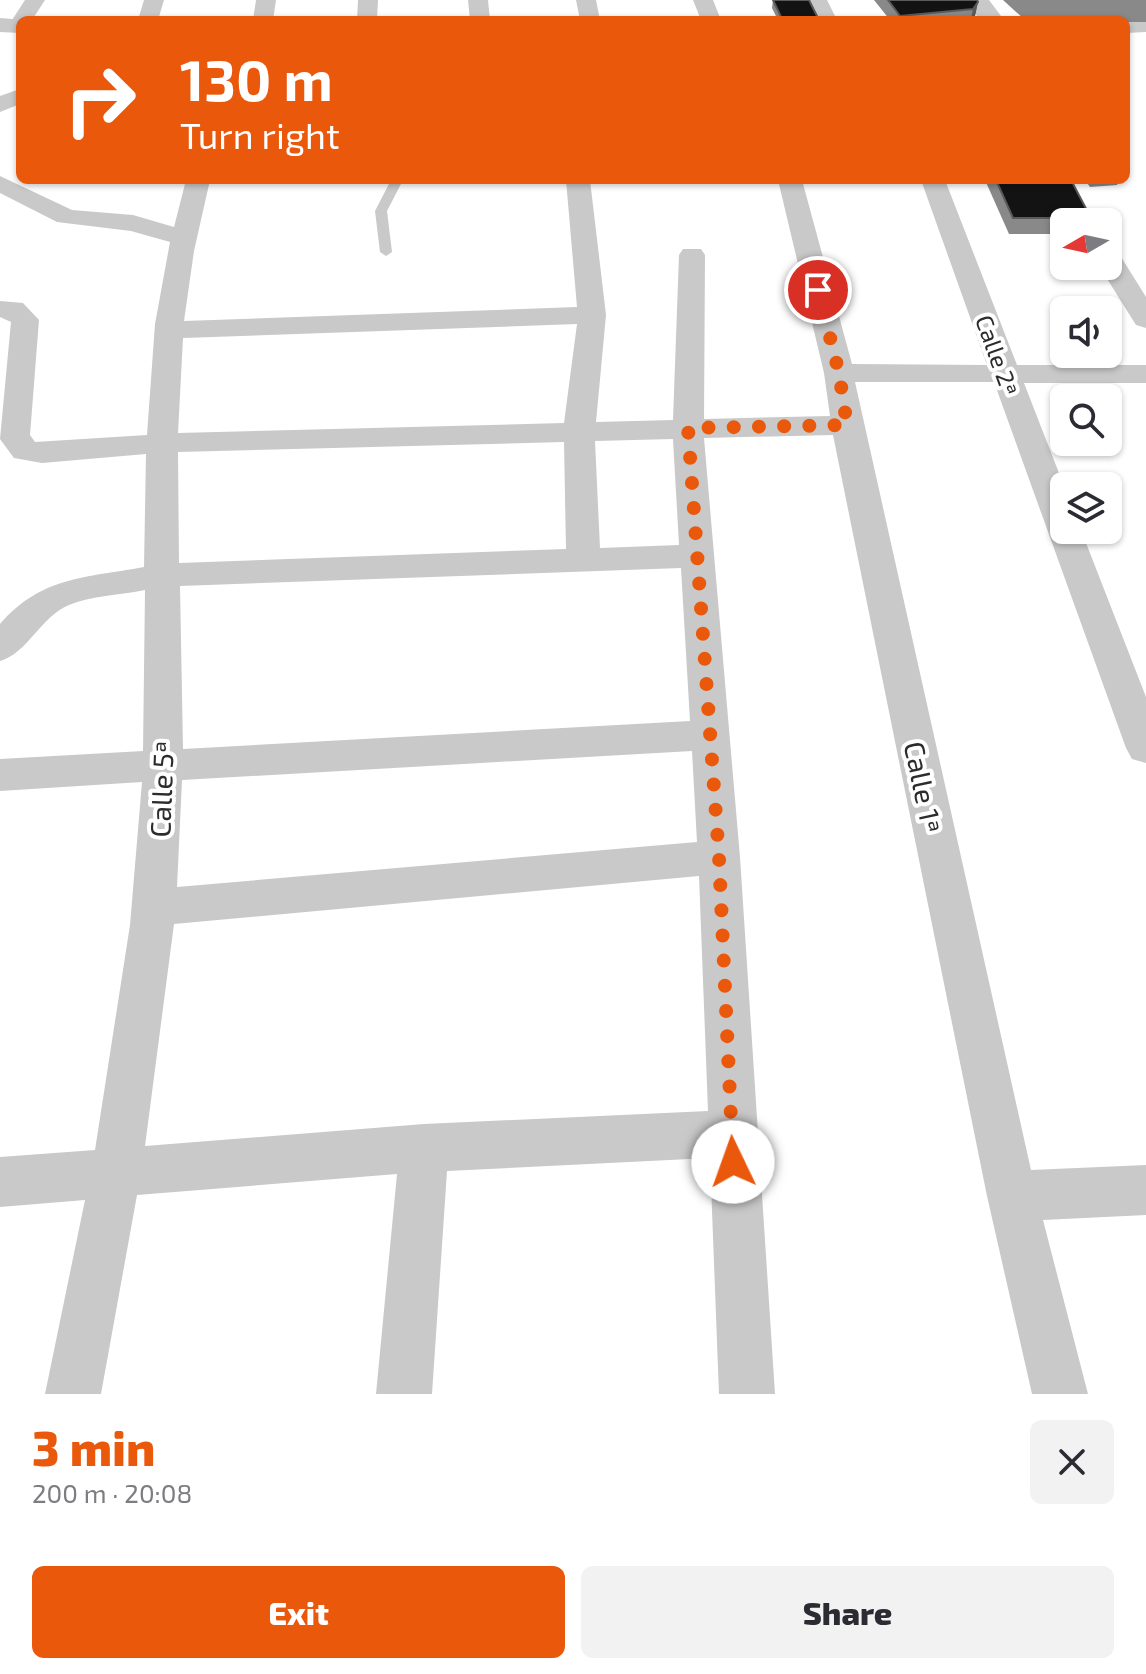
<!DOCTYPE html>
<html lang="en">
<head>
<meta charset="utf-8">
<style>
	:root { --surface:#fff; --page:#f2f2f3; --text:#2b2b33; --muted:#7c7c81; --accent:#ea580c }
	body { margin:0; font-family:"Exo 2",sans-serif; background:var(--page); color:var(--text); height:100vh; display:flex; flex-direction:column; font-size:30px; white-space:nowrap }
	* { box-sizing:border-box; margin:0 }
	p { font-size:26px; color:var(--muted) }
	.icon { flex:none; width:44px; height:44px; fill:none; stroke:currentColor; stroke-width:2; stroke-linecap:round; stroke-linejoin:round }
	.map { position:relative; height:1394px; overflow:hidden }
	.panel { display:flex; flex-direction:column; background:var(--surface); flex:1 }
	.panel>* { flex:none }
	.banner { position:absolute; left:16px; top:16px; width:1114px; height:168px; border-radius:12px; box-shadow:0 2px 6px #0004; background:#ea580c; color:#fff; overflow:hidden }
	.needle { width:52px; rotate:261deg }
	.fabs { position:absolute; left:1050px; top:208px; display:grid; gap:16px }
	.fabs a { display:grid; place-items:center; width:72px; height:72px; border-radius:12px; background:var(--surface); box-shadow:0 2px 6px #0004; font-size:40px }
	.pin { position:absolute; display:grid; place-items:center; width:68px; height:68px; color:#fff; margin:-34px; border:4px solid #fff; border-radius:50%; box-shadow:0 2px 8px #0007 }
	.me { position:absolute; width:88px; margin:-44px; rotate:357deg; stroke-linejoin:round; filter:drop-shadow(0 0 6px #0008) }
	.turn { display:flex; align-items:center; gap:28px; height:168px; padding:0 32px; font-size:36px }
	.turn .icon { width:104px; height:104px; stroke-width:2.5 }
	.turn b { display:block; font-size:56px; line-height:68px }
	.round { display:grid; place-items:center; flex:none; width:84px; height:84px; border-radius:12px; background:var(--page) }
	.summary { display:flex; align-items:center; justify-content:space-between; height:136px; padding:0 32px }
	h1 { font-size:48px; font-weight:800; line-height:60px; color:var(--accent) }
	.primary-button { display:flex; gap:16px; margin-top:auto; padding:16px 32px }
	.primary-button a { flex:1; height:92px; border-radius:12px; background:var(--accent); color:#fff; font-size:32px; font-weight:800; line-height:92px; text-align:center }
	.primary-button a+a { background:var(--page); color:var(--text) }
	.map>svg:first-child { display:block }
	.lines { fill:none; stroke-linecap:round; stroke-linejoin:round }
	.service { fill:#c9c9c9; fill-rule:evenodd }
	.minor { fill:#c9c9c9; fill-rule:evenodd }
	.tertiary { fill:#c9c9c9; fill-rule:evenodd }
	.wall { fill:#898989 }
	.shaded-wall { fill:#5a5a5a }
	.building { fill:#131313; stroke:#5a5a5a; stroke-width:2 }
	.route { stroke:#ea580c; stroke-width:14; stroke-dasharray:0 25.2 }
	.labels { text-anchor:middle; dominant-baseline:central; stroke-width:8; stroke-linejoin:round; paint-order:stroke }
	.far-street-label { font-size:24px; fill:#2c2c2c; stroke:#fff }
	.street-label { font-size:28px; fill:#2c2c2c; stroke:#fff }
</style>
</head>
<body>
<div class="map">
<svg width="1146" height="1394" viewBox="0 0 1146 1394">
	<rect width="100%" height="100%" fill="#fff"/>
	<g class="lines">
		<path class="service" d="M 391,180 L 403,180 L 387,211 L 392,252 L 386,256 L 380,252 L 375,211 Z"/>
		<path class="minor" d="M 25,0 L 45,0 L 32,20 L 20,20 L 20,26 L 15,24 L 12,20 Z
			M 144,0 L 164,0 L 158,20 L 138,20 Z
			M 256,0 L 276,0 L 273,20 L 253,20 Z
			M 358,0 L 378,0 L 377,20 L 357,20 Z
			M 468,0 L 488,0 L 490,20 L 470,20 Z
			M 576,0 L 596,0 L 600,20 L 580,20 Z
			M 693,0 L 713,0 L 721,20 L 701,20 Z
			M 807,0 L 827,0 L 837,20 L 817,20 Z
			M 1146,20 L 1146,32 L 1126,33 L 1126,21 Z
			M 20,89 L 20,104 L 0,112 L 0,96 Z
			M 0,176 L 72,210 L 133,215 L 174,227 L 186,180 L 210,180 L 194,251 L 184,321 L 577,307 L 566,180 L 590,180 L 606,315 L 596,422 L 673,420 L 679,255 L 683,249 L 701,249 L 705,255 L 704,419 L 830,416 L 824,373 L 778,180 L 802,180 L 852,364 L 987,365 L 921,180 L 945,180 L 1017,365 L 1146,365 L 1146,383 L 1024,383 L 1064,486 L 1064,530 L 1081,530 L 1146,697 L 1146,763 L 1132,759 L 1126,748 L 994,382 L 855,382 L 1031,1170 L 1146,1165 L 1146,1215 L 1043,1220 L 1088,1394 L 1032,1394 L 987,1196 L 833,435 L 704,438 L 740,857 L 775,1394 L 719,1394 L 710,1158 L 447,1171 L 432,1394 L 376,1394 L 397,1174 L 137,1195 L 101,1394 L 45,1394 L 85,1200 L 0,1207 L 0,1157 L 95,1150 L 130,925 L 142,782 L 0,791 L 0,759 L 143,751 L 145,590 C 121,595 90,596 69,605 C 40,617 28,653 0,661 L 0,624 C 42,576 85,578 144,567 L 146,454 L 42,463 L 14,458 L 0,439 L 11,322 L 0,317 L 0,301 L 23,303 L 39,320 L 30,435 L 35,442 L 147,435 L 155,324 L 170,242 L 131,231 L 57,222 L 0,193 ZM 577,324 L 564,423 L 178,433 L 183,338 ZM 673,439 L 679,545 L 600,548 L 595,441 ZM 564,442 L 566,549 L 179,563 L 178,452 ZM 681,568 L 690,721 L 183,749 L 180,586 ZM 692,751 L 697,842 L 177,887 L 182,780 ZM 699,876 L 708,1111 L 424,1124 L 145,1146 L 174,924 Z
			M 1108,250 L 1118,252 L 1146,297 L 1146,328 L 1136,325 L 1099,266 L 1108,266 Z"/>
		<path class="tertiary" d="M 965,0 L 989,0 L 1004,20 L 980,20 Z
			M 0,18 L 25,20 L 20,20 L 20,33 L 0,32 Z"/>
	</g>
	<path class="wall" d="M 773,0 L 818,18 L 818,20 L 778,20 L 772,8 Z
		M 874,0 L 977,0 L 978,2 L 975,16 L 973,20 L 890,20 Z
		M 1003,0 L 1146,0 L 1146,22 L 1126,22 L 1126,20 L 1025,20 Z
		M 985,180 L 1071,180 L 1091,218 L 1090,222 L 1064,222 L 1064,234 L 1009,234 Z
		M 1085,180 L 1119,180 L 1117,185 L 1090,187 Z"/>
	<path class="shaded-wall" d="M 978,2 L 975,16 L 973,20 L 971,20 L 973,9 Z"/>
	<path class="building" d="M 773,0 L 809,0 L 818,18 L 782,19 Z
		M 888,0 L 977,0 L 978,2 L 973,9 L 900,16 Z
		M 996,180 L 1071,180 L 1091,218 L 1013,218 Z"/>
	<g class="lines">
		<path class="route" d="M 733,1162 L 719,857 L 688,428 L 847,425 L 839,373 L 818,290"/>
	</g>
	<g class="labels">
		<g class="far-street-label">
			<text transform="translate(998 355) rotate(70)">Calle 2ª</text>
		</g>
		<g class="street-label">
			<text transform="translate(924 787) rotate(78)">Calle 1ª</text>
			<text transform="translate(161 789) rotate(-88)">Calle 5ª</text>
		</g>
	</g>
</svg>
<div class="fabs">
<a><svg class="needle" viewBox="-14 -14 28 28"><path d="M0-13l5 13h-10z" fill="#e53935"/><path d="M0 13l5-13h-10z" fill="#7c7c81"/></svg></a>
<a><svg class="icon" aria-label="sound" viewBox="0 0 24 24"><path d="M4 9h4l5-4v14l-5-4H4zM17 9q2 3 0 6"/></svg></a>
<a><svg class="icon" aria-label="search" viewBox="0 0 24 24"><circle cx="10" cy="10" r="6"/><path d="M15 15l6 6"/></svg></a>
<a><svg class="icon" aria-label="layers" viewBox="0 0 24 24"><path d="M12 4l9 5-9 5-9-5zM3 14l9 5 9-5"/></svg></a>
</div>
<div class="pin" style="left:818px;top:290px;background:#d93025"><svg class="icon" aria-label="arrive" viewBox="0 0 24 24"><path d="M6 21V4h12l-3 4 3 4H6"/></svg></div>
<svg class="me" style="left:733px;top:1162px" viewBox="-20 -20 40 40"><circle r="19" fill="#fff"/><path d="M0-13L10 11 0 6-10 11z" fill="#ea580c"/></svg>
<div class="banner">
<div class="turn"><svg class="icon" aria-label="right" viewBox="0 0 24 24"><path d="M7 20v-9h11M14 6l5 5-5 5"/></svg><div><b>130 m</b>Turn right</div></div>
</div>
</div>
<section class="panel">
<div class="summary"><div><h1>3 min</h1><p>200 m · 20:08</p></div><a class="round"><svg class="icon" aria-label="close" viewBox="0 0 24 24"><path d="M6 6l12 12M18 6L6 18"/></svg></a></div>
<div class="primary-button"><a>Exit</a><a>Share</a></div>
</section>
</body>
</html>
